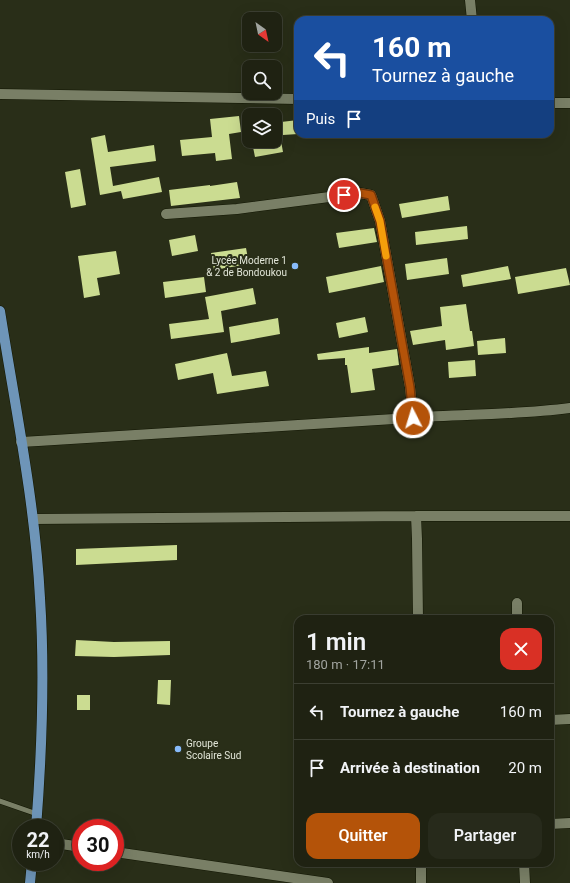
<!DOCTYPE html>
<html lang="fr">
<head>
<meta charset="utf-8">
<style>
	:root { --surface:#1f2212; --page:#272a1b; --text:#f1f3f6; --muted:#a1a49f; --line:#3c3f32; --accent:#b45309 }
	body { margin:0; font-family:Roboto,sans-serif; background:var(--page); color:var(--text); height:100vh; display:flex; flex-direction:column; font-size:15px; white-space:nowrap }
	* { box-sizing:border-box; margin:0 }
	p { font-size:13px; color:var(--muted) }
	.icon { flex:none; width:22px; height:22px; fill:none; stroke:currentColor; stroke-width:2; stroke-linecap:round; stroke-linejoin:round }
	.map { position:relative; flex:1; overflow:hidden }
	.panel { position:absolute; left:294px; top:615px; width:260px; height:252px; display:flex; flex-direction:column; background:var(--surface); border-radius:12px; box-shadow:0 4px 16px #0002,0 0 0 1px var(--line) }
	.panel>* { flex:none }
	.guide { position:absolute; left:294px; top:16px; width:260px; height:122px; border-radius:12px; box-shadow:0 4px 16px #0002,0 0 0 1px var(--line); background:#1a4fa0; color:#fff; overflow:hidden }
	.needle { width:26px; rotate:147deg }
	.buttons { position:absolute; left:242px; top:12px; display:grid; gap:8px }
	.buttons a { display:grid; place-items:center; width:40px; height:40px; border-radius:8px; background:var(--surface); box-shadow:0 4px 16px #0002,0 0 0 1px var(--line); font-size:20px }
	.speed { position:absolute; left:12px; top:819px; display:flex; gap:8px; font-size:20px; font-weight:700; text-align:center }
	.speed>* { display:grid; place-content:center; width:52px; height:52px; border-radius:50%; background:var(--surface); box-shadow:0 4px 16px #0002,0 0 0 1px var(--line); line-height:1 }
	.speed small { font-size:10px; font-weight:400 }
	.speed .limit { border:6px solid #d22; background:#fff; color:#111 }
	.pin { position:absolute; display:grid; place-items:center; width:34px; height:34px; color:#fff; margin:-17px; border:2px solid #fff; border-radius:50%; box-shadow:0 1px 4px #0007 }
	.me { position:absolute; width:44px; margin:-22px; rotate:355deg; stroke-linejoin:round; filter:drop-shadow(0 0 3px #0008) }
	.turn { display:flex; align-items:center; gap:14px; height:84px; padding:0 12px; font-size:18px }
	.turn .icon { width:52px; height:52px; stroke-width:2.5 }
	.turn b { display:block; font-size:28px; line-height:34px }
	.then { display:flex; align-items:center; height:38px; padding:0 12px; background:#0003; gap:8px; font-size:15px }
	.round { display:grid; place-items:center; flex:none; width:42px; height:42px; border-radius:12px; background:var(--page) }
	.head { display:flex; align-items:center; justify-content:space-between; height:68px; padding:0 12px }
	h1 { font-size:24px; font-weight:600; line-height:30px }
	.cta { display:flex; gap:8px; margin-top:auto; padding:8px 12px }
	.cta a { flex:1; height:46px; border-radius:12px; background:var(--accent); color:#fff; font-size:16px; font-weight:600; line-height:46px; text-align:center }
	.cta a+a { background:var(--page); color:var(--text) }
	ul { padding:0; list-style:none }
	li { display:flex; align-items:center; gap:12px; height:56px; padding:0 12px; border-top:1px solid var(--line) }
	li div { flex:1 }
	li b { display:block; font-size:15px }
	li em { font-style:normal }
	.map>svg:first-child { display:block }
	.building { fill:#cbdc91 }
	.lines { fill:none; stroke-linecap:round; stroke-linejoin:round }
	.service-casing { stroke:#121603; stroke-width:6 }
	.minor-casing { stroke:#121603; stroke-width:11 }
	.primary-casing { stroke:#121603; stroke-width:11 }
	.service { stroke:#797f66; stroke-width:5 }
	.minor { stroke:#797f66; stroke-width:10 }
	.primary { stroke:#6e95b8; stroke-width:10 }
	.route-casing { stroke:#753606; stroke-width:10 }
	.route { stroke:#b45309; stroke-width:7 }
	.slow { stroke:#f59e0b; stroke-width:7 }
	.poi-dot { fill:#87bbfb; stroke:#292e18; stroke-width:1.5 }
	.labels { text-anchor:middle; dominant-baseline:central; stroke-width:4; stroke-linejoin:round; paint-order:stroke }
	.poi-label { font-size:10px; fill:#e1e5d7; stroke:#292e18; text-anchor:end }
</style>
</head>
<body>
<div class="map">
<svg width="570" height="883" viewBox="0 0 570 883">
	<rect width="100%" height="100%" fill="#292e18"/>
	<path class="building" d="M 239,116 L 241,132 L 229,134 L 232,159 L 216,161 L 215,153 L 182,156 L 180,140 L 212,137 L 210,119 Z
		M 298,120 L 298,134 L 283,135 L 281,122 Z
		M 105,135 L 108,152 L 154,145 L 156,161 L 110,167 L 113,186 L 159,177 L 162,192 L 123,199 L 121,191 L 100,195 L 91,138 Z
		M 261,141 L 281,141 L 283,152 L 255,157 L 252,142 Z
		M 80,169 L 86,205 L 71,208 L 65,172 Z
		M 237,182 L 240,198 L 171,206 L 169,190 L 210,185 L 210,186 Z
		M 448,196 L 450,210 L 402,218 L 399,204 Z
		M 467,226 L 468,239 L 416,245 L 415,232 Z
		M 374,228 L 377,242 L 339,248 L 336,233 Z
		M 195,235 L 198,251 L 172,256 L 169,240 Z
		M 246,248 L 249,264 L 214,270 L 211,253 Z
		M 116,251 L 120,274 L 97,278 L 100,295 L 84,298 L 78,256 Z
		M 447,258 L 449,274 L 407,280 L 405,264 Z
		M 381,266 L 384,282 L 329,293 L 326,277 Z
		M 508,266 L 511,279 L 463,287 L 461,275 Z
		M 566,268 L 570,285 L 518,294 L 515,277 Z
		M 204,277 L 206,292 L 165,298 L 163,282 Z
		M 253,288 L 256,304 L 221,311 L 224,332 L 171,339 L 169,324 L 209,319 L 205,297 Z
		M 466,304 L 470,331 L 472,331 L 474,346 L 446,350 L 445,340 L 413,345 L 410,331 L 442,326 L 440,307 Z
		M 365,317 L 368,332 L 339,338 L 336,323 Z
		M 278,318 L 280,334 L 231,343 L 229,327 Z
		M 505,338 L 506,353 L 478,355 L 477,341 Z
		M 369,347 L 369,353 L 397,349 L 399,365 L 372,369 L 375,390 L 351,393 L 347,365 L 345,365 L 345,358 L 318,360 L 317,354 Z
		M 227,353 L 232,376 L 266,371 L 269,386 L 217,394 L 213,373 L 178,380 L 175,364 Z
		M 475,360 L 476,376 L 449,378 L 448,362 Z
		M 177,545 L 177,560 L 76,565 L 76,549 Z
		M 76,640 L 114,642 L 170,641 L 170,655 L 114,657 L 75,656 Z
		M 158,680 L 171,680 L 170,705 L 157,704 Z
		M 77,695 L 90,695 L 90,710 L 77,710 Z"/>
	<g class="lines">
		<defs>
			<path id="service" d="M 0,801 L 37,814"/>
			<path id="minor" d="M 470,0 L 472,20
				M 0,94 L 298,99
				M 550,103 L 570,103
				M 166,214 L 237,209 L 360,193 L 371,195 L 380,221 L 410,387 L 413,418
				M 21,442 C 151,435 281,427 410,418 C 463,414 517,415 570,408
				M 416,516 L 417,539 L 418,619
				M 33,519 L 416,516 L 570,516
				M 517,603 L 517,619
				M 550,720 L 570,719
				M 550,824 L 570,823
				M 55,843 L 81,847
				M 115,852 L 328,883
				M 524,863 L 525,883
				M 421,883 L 421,863"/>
			<path id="primary" d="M 0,311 C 15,406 35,502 40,598 C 45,675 42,751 36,828
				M 30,883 L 32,862"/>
		</defs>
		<use href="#service" class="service-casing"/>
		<use href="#minor" class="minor-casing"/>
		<use href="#primary" class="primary-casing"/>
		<use href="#service" class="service"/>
		<use href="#minor" class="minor"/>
		<use href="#primary" class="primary"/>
	</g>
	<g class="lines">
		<defs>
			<path id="route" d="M 344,195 L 360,193 L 371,195 L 380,221 L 410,387 L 413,418"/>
		</defs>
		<use href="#route" class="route-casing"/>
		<use href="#route" class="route"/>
		<path class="slow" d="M 375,207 L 380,221 L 386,256"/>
	</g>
	<g class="poi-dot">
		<circle cx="295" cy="266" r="4"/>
		<circle cx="178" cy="749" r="4"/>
	</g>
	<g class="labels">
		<g class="poi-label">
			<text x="287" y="260">Lycée Moderne 1<tspan x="287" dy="12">&amp; 2 de Bondoukou</tspan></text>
			<text x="186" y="743" text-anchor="start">Groupe<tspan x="186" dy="12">Scolaire Sud</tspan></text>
		</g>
	</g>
</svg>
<div class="buttons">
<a><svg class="needle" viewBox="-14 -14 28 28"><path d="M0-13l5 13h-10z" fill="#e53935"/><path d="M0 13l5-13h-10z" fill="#a1a49f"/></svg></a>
<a><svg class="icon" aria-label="search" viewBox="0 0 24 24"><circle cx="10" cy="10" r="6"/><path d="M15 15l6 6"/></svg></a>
<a><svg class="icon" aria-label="layers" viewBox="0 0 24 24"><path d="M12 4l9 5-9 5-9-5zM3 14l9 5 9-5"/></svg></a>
</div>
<div class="speed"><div>22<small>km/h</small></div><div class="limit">30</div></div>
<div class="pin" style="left:344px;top:195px;background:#d93025"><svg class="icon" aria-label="arrive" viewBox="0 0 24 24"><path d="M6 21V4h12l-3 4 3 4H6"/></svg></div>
<svg class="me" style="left:413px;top:418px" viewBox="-20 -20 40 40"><circle r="17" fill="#b45309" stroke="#fff" stroke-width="3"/><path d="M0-11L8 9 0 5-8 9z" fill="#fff"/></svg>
<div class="guide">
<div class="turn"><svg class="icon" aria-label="left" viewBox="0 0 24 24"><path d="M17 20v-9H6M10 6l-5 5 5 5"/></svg><div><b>160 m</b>Tournez à gauche</div></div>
<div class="then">Puis<svg class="icon" aria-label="arrive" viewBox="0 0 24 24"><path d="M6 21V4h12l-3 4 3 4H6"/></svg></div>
</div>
<section class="panel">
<div class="head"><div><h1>1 min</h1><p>180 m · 17:11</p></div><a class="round" style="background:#d93025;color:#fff"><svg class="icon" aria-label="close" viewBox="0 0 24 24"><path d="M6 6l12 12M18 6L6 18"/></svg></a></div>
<ul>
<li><svg class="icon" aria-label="left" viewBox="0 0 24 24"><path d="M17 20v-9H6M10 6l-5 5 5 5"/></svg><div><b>Tournez à gauche</b></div><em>160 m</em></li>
<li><svg class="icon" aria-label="arrive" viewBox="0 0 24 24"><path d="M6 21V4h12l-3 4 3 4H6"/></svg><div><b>Arrivée à destination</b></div><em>20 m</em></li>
</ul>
<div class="cta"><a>Quitter</a><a>Partager</a></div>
</section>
</div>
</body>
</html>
